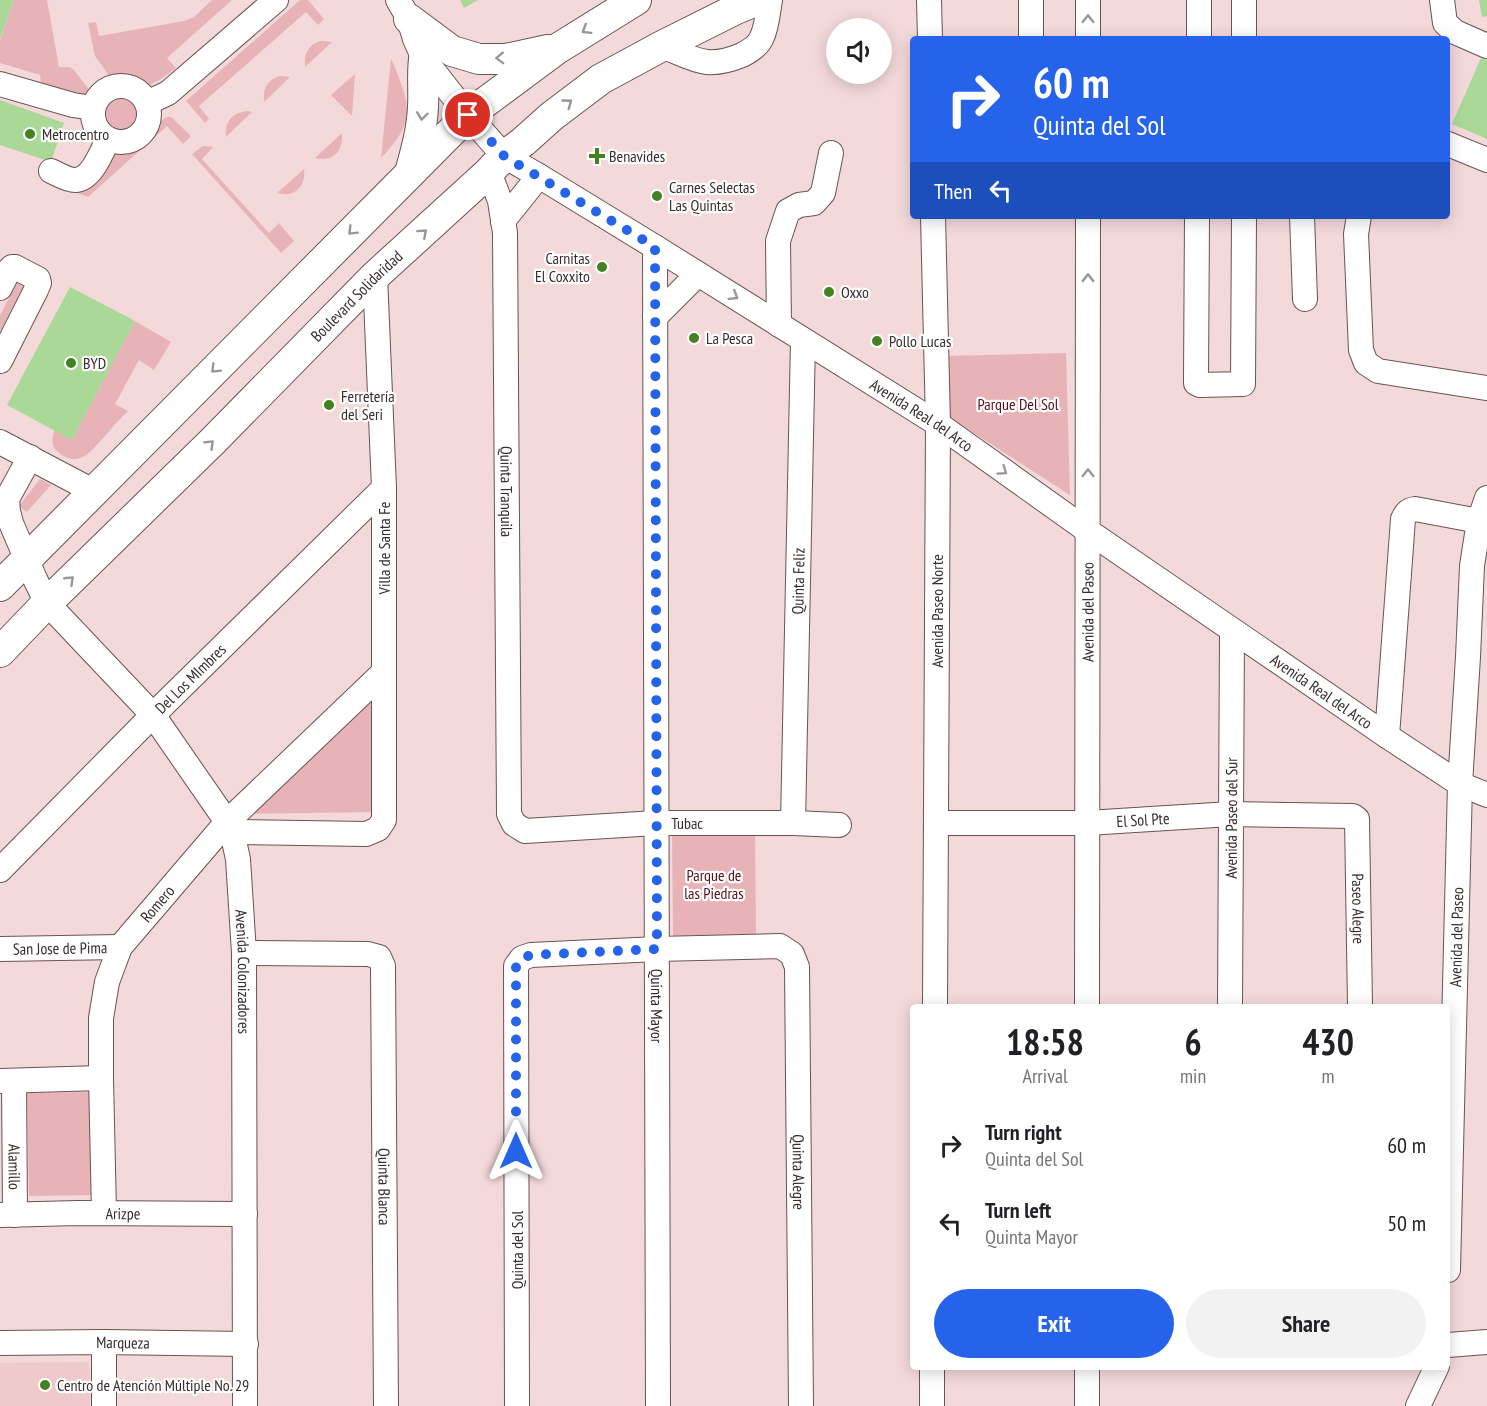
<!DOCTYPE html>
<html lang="en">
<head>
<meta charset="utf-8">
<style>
	:root { --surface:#fff; --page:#f2f2f2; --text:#202124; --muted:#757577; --accent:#2563eb }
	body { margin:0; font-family:"PT Sans Narrow",sans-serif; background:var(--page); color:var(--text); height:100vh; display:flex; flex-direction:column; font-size:22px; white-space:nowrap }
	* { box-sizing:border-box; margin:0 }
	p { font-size:20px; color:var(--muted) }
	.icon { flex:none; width:33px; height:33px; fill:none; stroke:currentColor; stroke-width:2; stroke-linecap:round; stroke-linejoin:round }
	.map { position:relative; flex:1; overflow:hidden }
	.details { position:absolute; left:910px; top:1004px; width:540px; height:366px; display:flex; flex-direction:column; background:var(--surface); border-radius:6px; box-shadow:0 3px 15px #0003 }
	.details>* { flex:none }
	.banner { position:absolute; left:910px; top:36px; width:540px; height:183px; border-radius:6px; box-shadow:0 3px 15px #0003; background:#2563eb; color:#fff; overflow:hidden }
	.controls { position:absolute; left:826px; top:18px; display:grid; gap:12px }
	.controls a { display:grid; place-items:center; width:66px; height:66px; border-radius:50%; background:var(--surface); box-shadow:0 3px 15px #0003; font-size:30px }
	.pin { position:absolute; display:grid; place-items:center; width:51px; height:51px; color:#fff; margin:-26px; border:3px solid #fff; border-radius:50%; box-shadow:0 2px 6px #0007 }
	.me { position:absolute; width:66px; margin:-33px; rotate:0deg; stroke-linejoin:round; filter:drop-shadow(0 0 4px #0008) }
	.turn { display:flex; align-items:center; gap:21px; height:126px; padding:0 24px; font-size:27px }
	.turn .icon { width:78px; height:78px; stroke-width:2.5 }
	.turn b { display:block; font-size:42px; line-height:51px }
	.then { display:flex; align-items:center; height:57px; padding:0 24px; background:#0003; gap:12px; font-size:22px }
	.eta { display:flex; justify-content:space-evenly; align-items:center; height:102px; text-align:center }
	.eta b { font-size:36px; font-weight:700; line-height:42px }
	.primary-button { display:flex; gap:12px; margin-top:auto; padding:12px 24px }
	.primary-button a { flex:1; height:69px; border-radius:36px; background:var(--accent); color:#fff; font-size:24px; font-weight:700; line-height:69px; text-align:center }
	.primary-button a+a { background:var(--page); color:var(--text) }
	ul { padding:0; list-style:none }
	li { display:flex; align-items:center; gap:18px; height:78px; padding:0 24px }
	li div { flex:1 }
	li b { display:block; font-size:22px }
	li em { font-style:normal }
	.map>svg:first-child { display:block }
	.built { fill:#eecacc }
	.green { fill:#e8b3b6 }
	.building { fill:#aad896 }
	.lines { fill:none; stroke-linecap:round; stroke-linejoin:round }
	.minor-casing { stroke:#6a5354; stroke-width:26 }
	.major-casing { stroke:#6a5354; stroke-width:32 }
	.minor { stroke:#fff; stroke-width:24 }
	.major { stroke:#fff; stroke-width:30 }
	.oneway { stroke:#9b9696 }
	.route { stroke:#2563eb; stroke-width:10; stroke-dasharray:0 18 }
	.poi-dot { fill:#438220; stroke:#fff; stroke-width:2 }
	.labels { text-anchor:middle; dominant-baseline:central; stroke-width:4.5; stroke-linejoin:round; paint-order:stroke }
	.poi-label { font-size:16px; fill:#372d2d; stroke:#fff; text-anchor:start }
	.street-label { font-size:16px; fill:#372d2d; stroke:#fff }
	.park-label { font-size:16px; fill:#580d1e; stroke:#fff }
</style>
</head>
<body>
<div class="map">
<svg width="1487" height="1406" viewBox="0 0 1487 1406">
	<rect width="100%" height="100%" fill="#f4d9db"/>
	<path class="built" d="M 89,1362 L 90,1406 L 0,1406 L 0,1363 Z"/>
	<path class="green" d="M 14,0 L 47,0 L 59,67 L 70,67 L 74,70 L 91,92 L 89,97 L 41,84 L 40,75 L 0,63 L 0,41 Z
		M 212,0 L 232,0 L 167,58 L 176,68 L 161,79 L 148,86 L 142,85 L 130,79 L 116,79 L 110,77 L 95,56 L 88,23 L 96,22 L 99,36 L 184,21 L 194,17 Z
		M 300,0 L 308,0 L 324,19 L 318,25 L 306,12 L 199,106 L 209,119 L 205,123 L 186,101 Z
		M 321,41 L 332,42 L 305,67 C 304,53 308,45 321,41 Z
		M 391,58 C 409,103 419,119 381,158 Z
		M 355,74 L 352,116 L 331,95 Z
		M 280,76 L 290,77 L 264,102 C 263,88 267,80 280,76 Z
		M106 114a15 15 0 1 1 30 0a15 15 0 1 1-30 0Z
		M 248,111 L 252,112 L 226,137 C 224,122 232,112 248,111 Z
		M 167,117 L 171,117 L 191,136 L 183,144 L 167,126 L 88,197 L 44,181 L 46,175 L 62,182 L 112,146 L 131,146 L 139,143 L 145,138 L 159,122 Z
		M 342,133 C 343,152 334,162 315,158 Z
		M 203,146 L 213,147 L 202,159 L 269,233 L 279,223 L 294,241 L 281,253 L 192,154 Z
		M 304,169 C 306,186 295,198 277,193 Z
		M 20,278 L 26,281 L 0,331 L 0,315 Z
		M 135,321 L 171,342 L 154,370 L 139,360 L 115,404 L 128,411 C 120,419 112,427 105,436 C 92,450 79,470 58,452 C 51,446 51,438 55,430 L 72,440 Z
		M 1066,353 L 1070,495 L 946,415 L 944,356 Z
		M 40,479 L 51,485 L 27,512 L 19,506 Z
		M 382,675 L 381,812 L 238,814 Z
		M 755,833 L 756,935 L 673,936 L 672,834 Z
		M 92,1092 L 94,1195 L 29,1196 L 27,1093 Z"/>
	<path class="building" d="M 0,0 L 14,0 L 0,40 Z
		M 460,0 L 478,0 L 464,8 Z
		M 1479,0 L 1487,0 L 1487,16 L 1482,17 Z
		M 1481,58 L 1487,60 L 1487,139 L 1452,124 Z
		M 0,100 L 64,123 L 51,162 L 0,145 Z
		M 70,287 L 135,321 L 72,440 L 7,405 Z"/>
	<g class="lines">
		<defs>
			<g id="minor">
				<path id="s1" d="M 398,0 L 409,19 L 415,39 L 424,59 L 468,115 L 504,156 L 539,176 L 655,247 L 938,424 L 1088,531 L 1387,736 L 1460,784 L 1487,795"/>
				<path d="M 929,0 L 930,39"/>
				<path d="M 1031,0 L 1031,39"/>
				<path d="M 1088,0 L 1088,39"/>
				<path d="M 1442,0 L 1445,23 L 1455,32 L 1487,46"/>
				<path d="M 1199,39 L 1199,0"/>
				<path d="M 1244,39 L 1244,0"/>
				<path d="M 662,46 C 695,59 706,70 742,55 C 750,51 759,45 762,37 C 767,26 768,12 770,0"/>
				<path d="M 0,84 L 73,105 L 93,108"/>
				<circle cx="121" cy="114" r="28"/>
				<path d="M 147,103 L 168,93 L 276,0"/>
				<path d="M 1448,144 L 1487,160"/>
				<path d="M 51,171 C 58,174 67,180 75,180 C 91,180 102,152 108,139"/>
				<path id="s2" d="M 489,172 L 500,201 L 505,233 L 509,814 L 514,824 L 525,831 L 656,823 L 793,823 L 839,825"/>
				<path d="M 933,216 L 938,424 L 935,1006"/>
				<path d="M 1197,216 L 1196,379 L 1196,383 L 1200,385 L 1243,384 L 1244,216"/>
				<path d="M 1302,216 L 1305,299"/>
				<path d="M 1359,216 L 1356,234 L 1361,350 L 1366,363 L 1378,371 L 1486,388"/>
				<path d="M 503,221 L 539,176"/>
				<path id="s3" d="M 655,247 L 658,1406"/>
				<path d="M 0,288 L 9,270 L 12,267 L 15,267 L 38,279 L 39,283 L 36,290 L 0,361"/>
				<path d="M 655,317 L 698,274"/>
				<path d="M 779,325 L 778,241 L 788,211 L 799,205 L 814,203 L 823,193 L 831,153"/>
				<path d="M 0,442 L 93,491"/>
				<path id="s4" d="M 30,457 L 7,499 L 8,511 L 11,523 L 35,579 L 47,603 L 153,715 L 227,822 L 232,832 L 238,859 L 244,953 L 245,1406"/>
				<path d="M 1387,736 L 1403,519 C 1406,513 1408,510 1415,509 L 1479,521"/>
				<path id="s5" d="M 793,823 L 803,340"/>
				<path id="s6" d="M 936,823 L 1087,823 L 1231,814 L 1353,816 L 1357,819 L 1360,1006"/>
				<path d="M 232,832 L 366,834 L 378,829 L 384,820 L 384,488 L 375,276"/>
				<path id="s7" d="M 0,870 L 153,715 L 384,488"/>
				<path id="s8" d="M 0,949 L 120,947"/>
				<path id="s9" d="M 244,953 L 368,954 L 379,957 L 383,966 L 386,1406"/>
				<path id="s10" d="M 1087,1006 L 1088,216"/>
				<path id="s11" d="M 1230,1006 L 1232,630"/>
				<path d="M 0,1081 L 101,1078"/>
				<path id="s12" d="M 14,1081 L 15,1215"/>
				<path id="s13" d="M 104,1213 L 101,1078 L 101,1018 L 107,982 L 120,947 L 227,822 L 384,672"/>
				<path id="s14" d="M 0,1215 L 78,1213 L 245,1214"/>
				<path id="s15" d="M 1448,1270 L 1460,784 L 1468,657 L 1472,566 L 1479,521 L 1487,498"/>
				<path d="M 104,1342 L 104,1406"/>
				<path id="s16" d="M 0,1343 L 104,1342 L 246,1344"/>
				<path d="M 1448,1345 L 1487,1342"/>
				<path d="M 932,1366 L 932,1406"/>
				<path id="s17" d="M 517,1406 L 516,966 L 522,958 L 531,955 L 657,949 L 780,946 L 792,954 L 797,967 L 801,1406"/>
				<path d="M 1087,1406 L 1087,1366"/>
				<path d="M 1418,1406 L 1437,1366"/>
			</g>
			<g id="major">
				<path d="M 409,19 L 452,51 L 479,59 L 506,59 L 548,50"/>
				<path d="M 410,173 C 416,151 422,130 423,107 C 424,91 422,75 424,59"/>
				<path d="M 0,586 L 468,115 L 557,49 L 636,0"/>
				<path id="s18" d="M 0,652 L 47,603 L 213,441 L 375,276 L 489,172 L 504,156 L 523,142 L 552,116 L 601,79 L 662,46 L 736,9 L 758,0"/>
			</g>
		</defs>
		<use href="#minor" class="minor-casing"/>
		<use href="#major" class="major-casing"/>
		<use href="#minor" class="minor"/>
		<use href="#major" class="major"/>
	</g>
	<defs><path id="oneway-chevron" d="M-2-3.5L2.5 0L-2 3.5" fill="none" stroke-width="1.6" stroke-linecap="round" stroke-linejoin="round" transform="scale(1.5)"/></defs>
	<g class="oneway">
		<use href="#oneway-chevron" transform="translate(1088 19) rotate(-90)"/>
		<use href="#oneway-chevron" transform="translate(586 30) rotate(148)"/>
		<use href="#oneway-chevron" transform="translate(500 58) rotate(178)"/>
		<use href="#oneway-chevron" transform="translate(568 103) rotate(-36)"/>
		<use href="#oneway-chevron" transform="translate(422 116) rotate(98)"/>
		<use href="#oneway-chevron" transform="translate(352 231) rotate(135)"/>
		<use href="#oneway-chevron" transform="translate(423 233) rotate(-42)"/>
		<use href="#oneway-chevron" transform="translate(1088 278) rotate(-90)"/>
		<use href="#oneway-chevron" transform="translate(734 296) rotate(32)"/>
		<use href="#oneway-chevron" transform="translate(215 369) rotate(135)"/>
		<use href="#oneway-chevron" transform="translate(210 444) rotate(-45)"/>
		<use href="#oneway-chevron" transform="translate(1003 471) rotate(35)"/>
		<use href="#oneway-chevron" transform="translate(1088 473) rotate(-90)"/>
		<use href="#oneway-chevron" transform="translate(70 580) rotate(-44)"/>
	</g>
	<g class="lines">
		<path class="route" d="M 468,115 L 504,156 L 655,247 L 657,949 L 531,955 L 522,958 L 516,966 L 516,1151"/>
	</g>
	<g class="poi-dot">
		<circle cx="30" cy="134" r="6"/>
		<path d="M594 147h6v6h6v6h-6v6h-6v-6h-6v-6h6z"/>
		<circle cx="657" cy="196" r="6"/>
		<circle cx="602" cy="267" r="6"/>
		<circle cx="829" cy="292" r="6"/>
		<circle cx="694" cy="338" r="6"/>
		<circle cx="877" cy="341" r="6"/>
		<circle cx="71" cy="363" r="6"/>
		<circle cx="329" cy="405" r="6"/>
		<circle cx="45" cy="1385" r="6"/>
	</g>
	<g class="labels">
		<g class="poi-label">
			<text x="42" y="134">Metrocentro</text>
			<text x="609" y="156">Benavides</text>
			<text x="669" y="187">Carnes Selectas<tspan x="669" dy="18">Las Quintas</tspan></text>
			<text x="590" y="258" text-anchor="end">Carnitas<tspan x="590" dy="18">El Coxxito</tspan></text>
			<text x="841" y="292">Oxxo</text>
			<text x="706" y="338">La Pesca</text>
			<text x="889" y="341">Pollo Lucas</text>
			<text x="83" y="363">BYD</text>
			<text x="341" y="396">Ferretería<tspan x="341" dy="18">del Seri</tspan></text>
			<text x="57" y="1385">Centro de Atención Múltiple No. 29</text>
		</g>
		<g class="street-label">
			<text stroke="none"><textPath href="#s18" startOffset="504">Boulevard Solidaridad</textPath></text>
			<text stroke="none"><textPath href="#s1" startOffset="682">Avenida Real del Arco</textPath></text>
			<text stroke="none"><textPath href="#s2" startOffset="322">Quinta Tranquila</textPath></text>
			<text transform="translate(384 548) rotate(-90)">Villa de Santa Fe</text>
			<text stroke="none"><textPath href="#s5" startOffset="242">Quinta Feliz</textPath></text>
			<text transform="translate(937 611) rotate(-90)">Avenida Paseo Norte</text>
			<text stroke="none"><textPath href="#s10" startOffset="394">Avenida del Paseo</textPath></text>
			<text stroke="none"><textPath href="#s7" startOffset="270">Del Los MImbres</textPath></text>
			<text stroke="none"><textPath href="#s1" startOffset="1168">Avenida Real del Arco</textPath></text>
			<text stroke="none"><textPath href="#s11" startOffset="188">Avenida Paseo del Sur</textPath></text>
			<text stroke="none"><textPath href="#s6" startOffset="207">El Sol Pte</textPath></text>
			<text stroke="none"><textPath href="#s2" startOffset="831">Tubac</textPath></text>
			<text stroke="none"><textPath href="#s13" startOffset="326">Romero</textPath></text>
			<text stroke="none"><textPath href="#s6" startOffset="512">Paseo Alegre</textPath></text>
			<text stroke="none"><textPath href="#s15" startOffset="333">Avenida del Paseo</textPath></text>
			<text stroke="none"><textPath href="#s8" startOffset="60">San Jose de Pima</textPath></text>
			<text stroke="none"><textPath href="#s4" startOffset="596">Avenida Colonizadores</textPath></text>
			<text stroke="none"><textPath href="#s3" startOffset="759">Quinta Mayor</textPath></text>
			<text stroke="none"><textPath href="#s12" startOffset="86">Alamillo</textPath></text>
			<text stroke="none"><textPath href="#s17" startOffset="942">Quinta Alegre</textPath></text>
			<text stroke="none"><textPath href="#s9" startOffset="366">Quinta Blanca</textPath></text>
			<text stroke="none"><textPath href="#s14" startOffset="123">Arizpe</textPath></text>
			<text transform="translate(517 1250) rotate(-90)">Quinta del Sol</text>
			<text stroke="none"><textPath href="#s16" startOffset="123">Marqueza</textPath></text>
		</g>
		<g class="park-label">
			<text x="1018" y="404">Parque Del Sol</text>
			<text x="714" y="875">Parque de<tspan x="714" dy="18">las Piedras</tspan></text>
		</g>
	</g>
</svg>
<div class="controls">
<a><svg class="icon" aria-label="sound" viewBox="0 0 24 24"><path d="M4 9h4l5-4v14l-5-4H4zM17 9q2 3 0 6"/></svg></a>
</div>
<div class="pin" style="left:468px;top:115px;background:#d93025"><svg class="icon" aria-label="arrive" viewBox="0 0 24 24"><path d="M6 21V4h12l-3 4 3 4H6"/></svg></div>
<svg class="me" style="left:516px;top:1151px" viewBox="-20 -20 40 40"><path d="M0-17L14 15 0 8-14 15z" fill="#2563eb" stroke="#fff" stroke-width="4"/></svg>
<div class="banner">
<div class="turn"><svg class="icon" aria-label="right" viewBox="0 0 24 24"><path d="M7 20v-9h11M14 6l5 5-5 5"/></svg><div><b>60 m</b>Quinta del Sol</div></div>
<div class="then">Then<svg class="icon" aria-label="left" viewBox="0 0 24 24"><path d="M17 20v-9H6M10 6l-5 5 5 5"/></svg></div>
</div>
<section class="details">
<div class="eta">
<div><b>18:58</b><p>Arrival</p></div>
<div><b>6</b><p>min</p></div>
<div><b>430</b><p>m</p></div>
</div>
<ul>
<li><svg class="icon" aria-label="right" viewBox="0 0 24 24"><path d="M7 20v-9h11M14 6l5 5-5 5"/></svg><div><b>Turn right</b><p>Quinta del Sol</p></div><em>60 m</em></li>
<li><svg class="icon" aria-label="left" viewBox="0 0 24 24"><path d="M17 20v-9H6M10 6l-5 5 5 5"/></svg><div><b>Turn left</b><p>Quinta Mayor</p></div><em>50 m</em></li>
</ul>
<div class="primary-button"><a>Exit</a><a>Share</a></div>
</section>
</div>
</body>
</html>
